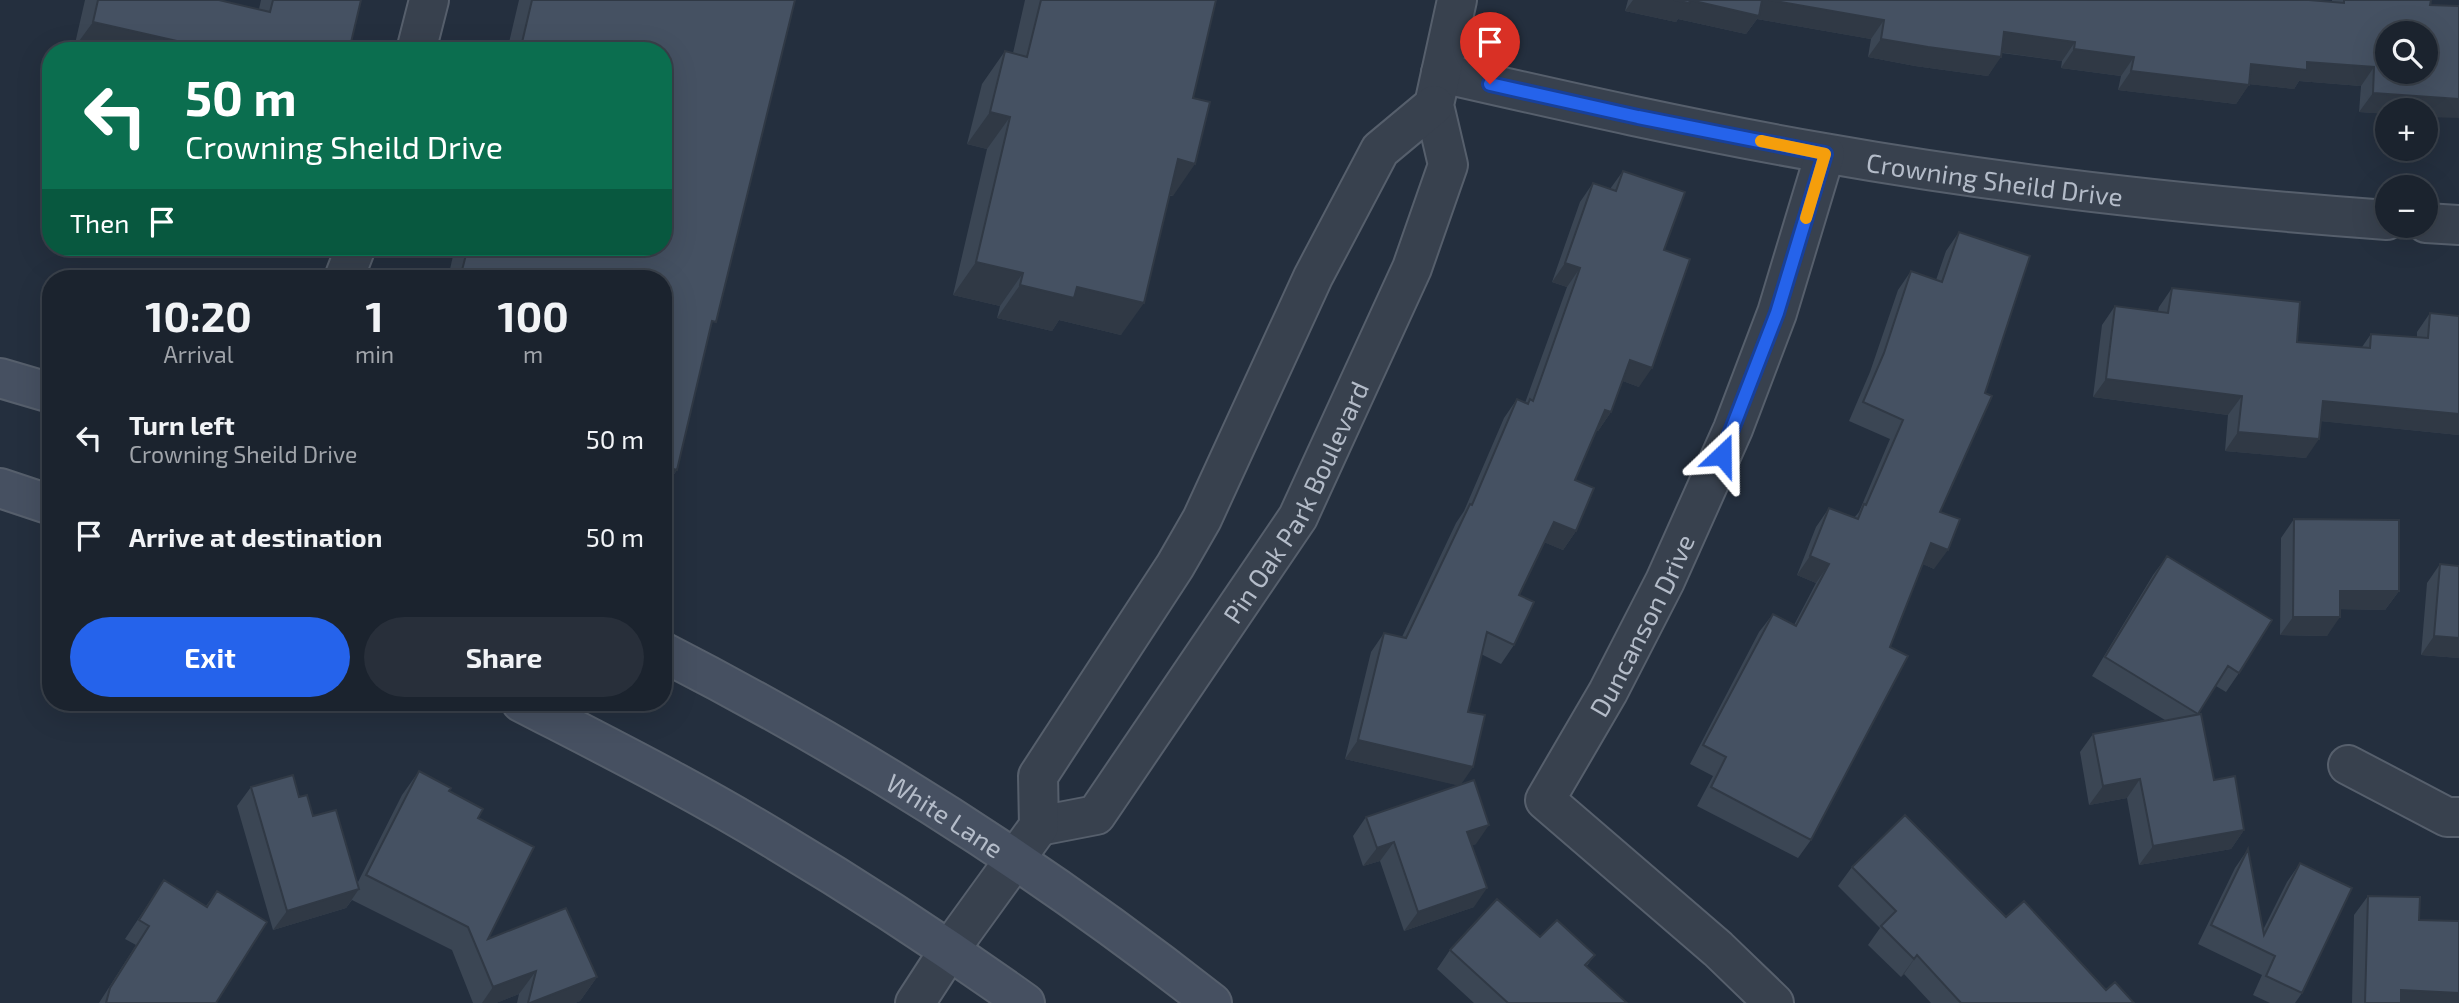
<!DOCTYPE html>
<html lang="en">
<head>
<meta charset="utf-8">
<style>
	:root { --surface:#1b232e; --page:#282f3a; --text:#f1f3f6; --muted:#a0a4aa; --line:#39404a; --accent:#2563eb }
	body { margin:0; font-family:"Exo 2",sans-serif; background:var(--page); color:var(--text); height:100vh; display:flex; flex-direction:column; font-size:26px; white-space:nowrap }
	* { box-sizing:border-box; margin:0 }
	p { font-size:23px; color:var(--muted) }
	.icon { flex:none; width:38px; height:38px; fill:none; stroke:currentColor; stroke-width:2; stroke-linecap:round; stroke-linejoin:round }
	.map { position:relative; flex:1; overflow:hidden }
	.sheet { position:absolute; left:42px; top:270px; width:630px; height:441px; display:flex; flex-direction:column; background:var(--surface); border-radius:28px; box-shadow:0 7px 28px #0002,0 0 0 2px var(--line) }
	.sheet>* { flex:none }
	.banner { position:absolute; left:42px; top:42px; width:630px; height:214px; border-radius:28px; box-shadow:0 7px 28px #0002,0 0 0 2px var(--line); background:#0b6e4f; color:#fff; overflow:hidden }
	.controls { position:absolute; left:2375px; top:21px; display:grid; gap:14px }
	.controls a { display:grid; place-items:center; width:63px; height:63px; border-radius:50%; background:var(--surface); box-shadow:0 7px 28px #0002,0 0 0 2px var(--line); font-size:35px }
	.pin { position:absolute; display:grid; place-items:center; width:60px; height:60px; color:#fff; margin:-72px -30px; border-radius:50% 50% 50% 0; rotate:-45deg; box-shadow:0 0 7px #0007 }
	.pin .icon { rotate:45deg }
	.me { position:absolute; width:77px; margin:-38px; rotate:23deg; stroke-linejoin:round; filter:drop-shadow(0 0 5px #0008) }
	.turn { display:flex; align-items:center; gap:24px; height:147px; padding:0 28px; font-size:32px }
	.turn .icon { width:91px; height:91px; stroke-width:2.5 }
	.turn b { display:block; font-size:49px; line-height:60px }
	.then { display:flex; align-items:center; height:66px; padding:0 28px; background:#0003; gap:14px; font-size:26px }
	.eta { display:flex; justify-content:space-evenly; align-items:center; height:119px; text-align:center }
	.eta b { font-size:42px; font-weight:700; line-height:49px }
	.primary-button { display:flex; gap:14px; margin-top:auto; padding:14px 28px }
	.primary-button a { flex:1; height:80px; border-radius:42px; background:var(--accent); color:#fff; font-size:28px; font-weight:700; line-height:80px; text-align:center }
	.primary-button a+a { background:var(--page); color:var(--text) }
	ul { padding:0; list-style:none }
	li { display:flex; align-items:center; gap:21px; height:98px; padding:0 28px }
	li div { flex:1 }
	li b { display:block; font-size:26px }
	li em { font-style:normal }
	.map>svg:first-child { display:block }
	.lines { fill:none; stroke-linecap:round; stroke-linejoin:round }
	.minor-casing { stroke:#565f6c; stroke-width:42 }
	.tertiary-casing { stroke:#565f6c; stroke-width:42 }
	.secondary-casing { stroke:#565f6c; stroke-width:42 }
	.minor { stroke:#38414e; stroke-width:38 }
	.tertiary { stroke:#38414e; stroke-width:38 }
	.secondary { stroke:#465061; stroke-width:38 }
	.wall { fill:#3b4654 }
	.shaded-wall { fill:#303945 }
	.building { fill:#455162; stroke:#303945; stroke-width:2; fill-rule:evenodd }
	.route-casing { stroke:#184099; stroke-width:18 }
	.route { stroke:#2563eb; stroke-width:12 }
	.slow { stroke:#f59e0b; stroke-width:12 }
	.labels { text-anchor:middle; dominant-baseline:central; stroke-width:5; stroke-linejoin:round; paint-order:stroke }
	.street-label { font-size:26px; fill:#b4bcc9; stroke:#1d2633 }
</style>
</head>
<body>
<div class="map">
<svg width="2459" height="1003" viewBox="0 0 2459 1003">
	<rect width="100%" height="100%" fill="#242f3e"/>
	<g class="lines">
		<defs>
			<g id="minor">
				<path d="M 416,51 L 429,0"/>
				<path id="s1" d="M 1441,73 C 1568,102 1696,131 1824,153 C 2010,186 2199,206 2387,220"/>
				<path d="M 2426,223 L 2459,225"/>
				<path d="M 344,278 L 356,247"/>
				<path d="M 2348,765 L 2447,817 L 2459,817"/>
				<path id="s2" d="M 1774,1003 L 1718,949 L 1545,800 L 1608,692 L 1665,581 L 1733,429 L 1777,313 L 1825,154"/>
			</g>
			<g id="tertiary">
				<path id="s3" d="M 1039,826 L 1096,815 L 1298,517 L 1412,268 L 1448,165 L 1434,105 L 1457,0"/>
				<path d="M 915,1003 L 950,949 L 1039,826 L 1038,776 L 1175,566 L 1202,519 L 1313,277 L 1380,150 L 1434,105"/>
			</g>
			<g id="secondary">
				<path d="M 0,378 L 51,393"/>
				<path d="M 0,488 L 51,505"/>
				<path id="s4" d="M 663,652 C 856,751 1042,869 1212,1003"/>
				<path d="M 521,702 C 608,747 696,791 779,842 C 863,892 945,946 1025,1003"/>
			</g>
		</defs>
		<use href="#minor" class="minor-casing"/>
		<use href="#tertiary" class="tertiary-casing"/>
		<use href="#secondary" class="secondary-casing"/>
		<use href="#minor" class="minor"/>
		<use href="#tertiary" class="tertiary"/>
		<use href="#secondary" class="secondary"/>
	</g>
	<path class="wall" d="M 85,0 L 219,0 L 259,9 L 261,0 L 361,0 L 74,48 Z
		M 519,0 L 795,0 L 710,331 L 677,470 L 663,490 L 663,278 L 448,278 L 455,247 L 663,247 L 663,51 L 507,51 Z
		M 1025,0 L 1216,0 L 1193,98 L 1173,196 L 1170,196 L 1121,335 L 1059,320 L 1052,331 L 997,318 L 1000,306 L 953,295 L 987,149 L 967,144 L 982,84 L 1005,51 L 1013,53 Z
		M 1628,0 L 2309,0 L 2332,2 L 2332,0 L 2431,0 L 2438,117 L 2359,112 L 2361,86 L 2299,81 L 2294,89 L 2249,84 L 2236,104 L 2118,90 L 2121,76 L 2061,68 L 2062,61 L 2002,53 L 1988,76 L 1915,66 L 1868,57 L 1871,39 L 1757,19 L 1746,34 L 1678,19 L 1676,22 L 1625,11 Z
		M 1623,171 L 1664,250 L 1639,387 L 1623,381 L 1611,412 L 1598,431 L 1596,431 L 1575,480 L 1576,531 L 1563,550 L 1544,542 L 1519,595 L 1514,645 L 1501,664 L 1481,654 L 1468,712 L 1461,784 L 1476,844 L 1472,845 L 1474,907 L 1404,931 L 1380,861 L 1363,866 L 1353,836 L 1366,817 L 1458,785 L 1345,759 L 1371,652 L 1384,633 L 1402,637 L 1456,523 L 1464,511 L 1504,418 L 1517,399 L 1525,403 L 1567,287 L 1552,282 L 1580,202 L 1593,183 L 1610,189 Z
		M 1959,232 L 1940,512 L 1934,569 L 1923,564 L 1811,840 L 1798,858 L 1697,806 L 1713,776 L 1690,764 L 1759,632 L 1773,614 L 1794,625 L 1816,583 L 1797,575 L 1816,527 L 1829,508 L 1854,518 L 1859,512 L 1890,439 L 1849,421 L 1870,372 L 1898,290 L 1911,271 L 1936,280 L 1946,251 Z
		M 2172,288 L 2297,342 L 2362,347 L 2371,334 L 2417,337 L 2417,332 L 2430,313 L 2459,316 L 2459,435 L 2321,421 L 2306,458 L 2225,451 L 2228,415 L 2093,397 L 2102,325 L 2115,306 L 2158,311 L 2159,307 Z
		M 2294,519 L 2399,591 L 2385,610 L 2340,609 L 2327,636 L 2280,635 L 2281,538 Z
		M 2167,556 L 2239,673 L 2226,692 L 2216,686 L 2198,714 L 2214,780 L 2244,830 L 2231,849 L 2139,865 L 2127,798 L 2089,805 L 2080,752 L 2093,734 L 2165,720 L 2092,676 L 2153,575 Z
		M 2440,564 L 2459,658 L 2421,655 L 2427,583 Z
		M 419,771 L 449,791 L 488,939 L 597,977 L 580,1001 L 575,1003 L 517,1003 L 519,994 L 496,1003 L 473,1003 L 452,950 L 352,900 L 346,908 L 273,930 L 237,806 L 251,787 L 299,797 L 313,816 L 358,882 L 402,795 Z
		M 2248,849 L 2263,930 L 2287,882 L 2300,863 L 2302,993 L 2295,1003 L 2270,1003 L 2253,995 L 2262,975 L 2198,944 L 2235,868 Z
		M 1852,867 L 2006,917 L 2106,990 L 2134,1003 L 1931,1003 L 1904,974 L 1901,977 L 1868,945 L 1880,928 L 1838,886 Z
		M 164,880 L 206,906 L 217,891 L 216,1003 L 99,1003 L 136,945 L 125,939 Z
		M 2368,896 L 2419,920 L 2459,1003 L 2352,1003 L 2354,915 Z
		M 1540,937 L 1595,955 L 1586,967 L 1627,1003 L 1474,1003 L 1437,969 L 1450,950 Z"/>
	<path class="shaded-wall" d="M 1633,0 L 1769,0 L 1884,20 L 1871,39 L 1757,19 L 1746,34 L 1678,19 L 1676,22 L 1625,11 Z
		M 93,22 L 221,51 L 85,51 L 74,48 Z
		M 2004,32 L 2075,42 L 2062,61 L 1991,51 Z
		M 1881,39 L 2001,57 L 1988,76 L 1915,66 L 1868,57 Z
		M 2074,49 L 2134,57 L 2121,76 L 2061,68 Z
		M 2307,62 L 2374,67 L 2361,86 L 2299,81 L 2294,89 L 2238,83 L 2251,64 Z
		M 2131,71 L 2249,85 L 2236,104 L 2118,90 Z
		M 2373,93 L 2459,99 L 2459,118 L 2426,117 L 2426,110 L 2387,110 L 2387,114 L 2359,112 Z
		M 990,112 L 1010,117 L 987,149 L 967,144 Z
		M 1178,159 L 1195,164 L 1173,196 L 1155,192 Z
		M 976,262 L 1023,273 L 1000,306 L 953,295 Z
		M 1565,263 L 1580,268 L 1567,287 L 1552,282 Z
		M 1020,285 L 1077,287 L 1144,303 L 1121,335 L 1059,320 L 1052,331 L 997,318 Z
		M 1630,360 L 1652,368 L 1639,387 L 1617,379 Z
		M 2106,379 L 2242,396 L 2228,415 L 2093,397 Z
		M 2323,401 L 2459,414 L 2459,435 L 2309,420 Z
		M 1605,410 L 1611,412 L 1598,431 L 1592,429 Z
		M 2238,432 L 2319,439 L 2306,458 L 2225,451 Z
		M 663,466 L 677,470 L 663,490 Z
		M 1554,522 L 1576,531 L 1563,550 L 1541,541 Z
		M 1931,543 L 1948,550 L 1934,569 L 1918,562 Z
		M 1810,556 L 1829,564 L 1816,583 L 1797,575 Z
		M 2340,591 L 2399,591 L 2385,610 L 2327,609 Z
		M 2293,617 L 2340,617 L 2327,636 L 2280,635 Z
		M 2434,636 L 2459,638 L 2459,658 L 2421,655 Z
		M 1358,740 L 1473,767 L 1460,786 L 1345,759 Z
		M 2140,779 L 2127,798 L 2089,805 L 2103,786 Z
		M 1489,825 L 1476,844 L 1454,851 L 1467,832 Z
		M 2244,830 L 2231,849 L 2139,865 L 2153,846 Z
		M 1394,842 L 1380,861 L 1363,866 L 1377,848 Z
		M 1487,888 L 1474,907 L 1404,931 L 1418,912 Z
		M 359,889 L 346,908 L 273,930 L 287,911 Z
		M 1917,955 L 1904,974 L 1901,977 L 1914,959 Z
		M 536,971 L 519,994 L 496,1003 L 482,1003 L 493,987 Z
		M 597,977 L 580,1001 L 575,1003 L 530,1003 Z
		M 2401,990 L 2459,993 L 2459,1003 L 2392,1003 Z"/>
	<path class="building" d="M 98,0 L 219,0 L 270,12 L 273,0 L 361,0 L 349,51 L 221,51 L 93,22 Z
		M 532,0 L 795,0 L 716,322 L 712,321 L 677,470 L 663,466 L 663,278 L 460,278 L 468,247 L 663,247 L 663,51 L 520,51 Z
		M 1041,0 L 1216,0 L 1193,98 L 1210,102 L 1195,164 L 1178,159 L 1144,303 L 1077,287 L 1074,298 L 1020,285 L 1023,273 L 976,262 L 1010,117 L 990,112 L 1005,51 L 1027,57 Z
		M 1674,0 L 1762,0 L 1759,16 L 1690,0 L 1689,3 Z
		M 1769,0 L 2309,0 L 2344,3 L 2344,0 L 2431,0 L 2430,5 L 2459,6 L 2459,99 L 2373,93 L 2374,67 L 2307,62 L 2307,70 L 2251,64 L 2249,85 L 2131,71 L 2134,57 L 2074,49 L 2075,42 L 2004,32 L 2001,57 L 1928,47 L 1881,39 L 1884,20 ZM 2387,33 L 2426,33 L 2426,72 L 2387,72 Z
		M 1623,171 L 1685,192 L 1664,250 L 1690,259 L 1652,368 L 1630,360 L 1611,412 L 1605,410 L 1575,480 L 1594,488 L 1576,531 L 1554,522 L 1519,595 L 1534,602 L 1514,645 L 1487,632 L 1468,712 L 1485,715 L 1473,767 L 1358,740 L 1384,633 L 1406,638 L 1470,504 L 1472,505 L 1517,399 L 1528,404 L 1530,399 L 1533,401 L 1580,268 L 1565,263 L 1593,183 L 1616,191 Z
		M 1959,232 L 2030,256 L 1985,393 L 1992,396 L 1940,512 L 1960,519 L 1948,550 L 1931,543 L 1890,647 L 1908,656 L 1811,840 L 1711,787 L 1726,757 L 1703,745 L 1773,614 L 1796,626 L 1829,564 L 1810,556 L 1829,508 L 1858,519 L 1864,504 L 1866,505 L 1903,420 L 1863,402 L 1884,353 L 1911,271 L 1942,282 Z
		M 2172,288 L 2300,302 L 2297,342 L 2370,348 L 2371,334 L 2428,338 L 2430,313 L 2459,316 L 2459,414 L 2323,401 L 2319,439 L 2238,432 L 2242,396 L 2106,379 L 2115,306 L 2168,313 Z
		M 2294,519 L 2399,520 L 2399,591 L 2340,591 L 2340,617 L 2293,617 Z
		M 2167,556 L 2272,620 L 2239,673 L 2228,666 L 2198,714 L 2105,657 Z
		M 2440,564 L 2459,566 L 2459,638 L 2434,636 Z
		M 2201,714 L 2214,780 L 2235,776 L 2244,830 L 2153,846 L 2140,779 L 2103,786 L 2093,734 Z
		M 419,771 L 451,788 L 449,791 L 483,809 L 478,818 L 534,847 L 488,939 L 566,908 L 597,977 L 530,1003 L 528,1003 L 536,971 L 493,987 L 468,927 L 366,875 Z
		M 293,775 L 299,797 L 307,795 L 313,816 L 336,810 L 359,889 L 287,911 L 251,787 Z
		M 1474,780 L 1489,825 L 1467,832 L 1487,888 L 1418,912 L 1394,842 L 1377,848 L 1366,817 Z
		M 1905,815 L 2006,917 L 2024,901 L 2106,990 L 2115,982 L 2134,1003 L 1961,1003 L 1917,955 L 1914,959 L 1881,926 L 1896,911 L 1852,867 Z
		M 2248,849 L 2264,935 L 2300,863 L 2352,888 L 2302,993 L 2266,976 L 2275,956 L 2211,925 Z
		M 164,880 L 207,907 L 217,891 L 267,922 L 216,1003 L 106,1003 L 110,988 L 149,926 L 139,920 Z
		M 2368,896 L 2420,897 L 2419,920 L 2459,921 L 2459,993 L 2401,990 L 2401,1003 L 2365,1003 Z
		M 1497,899 L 1540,937 L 1557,920 L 1595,955 L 1585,965 L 1627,1003 L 1508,1003 L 1450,950 Z"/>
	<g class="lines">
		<defs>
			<path id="route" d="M 1490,84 L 1638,117 L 1825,154 L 1777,313 L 1722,455"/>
		</defs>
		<use href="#route" class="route-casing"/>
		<use href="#route" class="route"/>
		<path class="slow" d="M 1761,141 L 1825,154 L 1806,218"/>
	</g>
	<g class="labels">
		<g class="street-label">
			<text stroke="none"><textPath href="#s1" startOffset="564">Crowning Sheild Drive</textPath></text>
			<text stroke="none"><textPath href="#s3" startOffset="430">Pin Oak Park Boulevard</textPath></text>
			<text stroke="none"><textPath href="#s2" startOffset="506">Duncanson Drive</textPath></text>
			<text stroke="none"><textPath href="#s4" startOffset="326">White Lane</textPath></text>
		</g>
	</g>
</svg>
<div class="controls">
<a><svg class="icon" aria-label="search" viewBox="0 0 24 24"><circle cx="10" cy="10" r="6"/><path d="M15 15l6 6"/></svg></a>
<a>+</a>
<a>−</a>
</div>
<div class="pin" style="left:1490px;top:84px;background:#d93025"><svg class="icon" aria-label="arrive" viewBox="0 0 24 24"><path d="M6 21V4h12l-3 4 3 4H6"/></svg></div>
<svg class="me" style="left:1722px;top:455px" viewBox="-20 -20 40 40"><path d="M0-17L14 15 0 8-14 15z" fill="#2563eb" stroke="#fff" stroke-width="4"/></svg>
<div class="banner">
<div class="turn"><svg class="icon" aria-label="left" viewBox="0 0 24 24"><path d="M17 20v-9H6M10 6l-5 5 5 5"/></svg><div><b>50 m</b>Crowning Sheild Drive</div></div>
<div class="then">Then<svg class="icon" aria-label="arrive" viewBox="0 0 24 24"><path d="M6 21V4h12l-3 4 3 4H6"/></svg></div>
</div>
<section class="sheet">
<div class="eta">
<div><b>10:20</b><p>Arrival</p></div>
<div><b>1</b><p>min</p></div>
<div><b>100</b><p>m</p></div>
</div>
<ul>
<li><svg class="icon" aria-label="left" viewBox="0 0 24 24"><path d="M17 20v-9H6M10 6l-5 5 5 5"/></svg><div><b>Turn left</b><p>Crowning Sheild Drive</p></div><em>50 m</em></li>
<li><svg class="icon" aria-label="arrive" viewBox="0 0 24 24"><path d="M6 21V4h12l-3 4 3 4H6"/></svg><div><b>Arrive at destination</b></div><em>50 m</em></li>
</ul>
<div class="primary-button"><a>Exit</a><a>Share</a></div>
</section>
</div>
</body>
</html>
